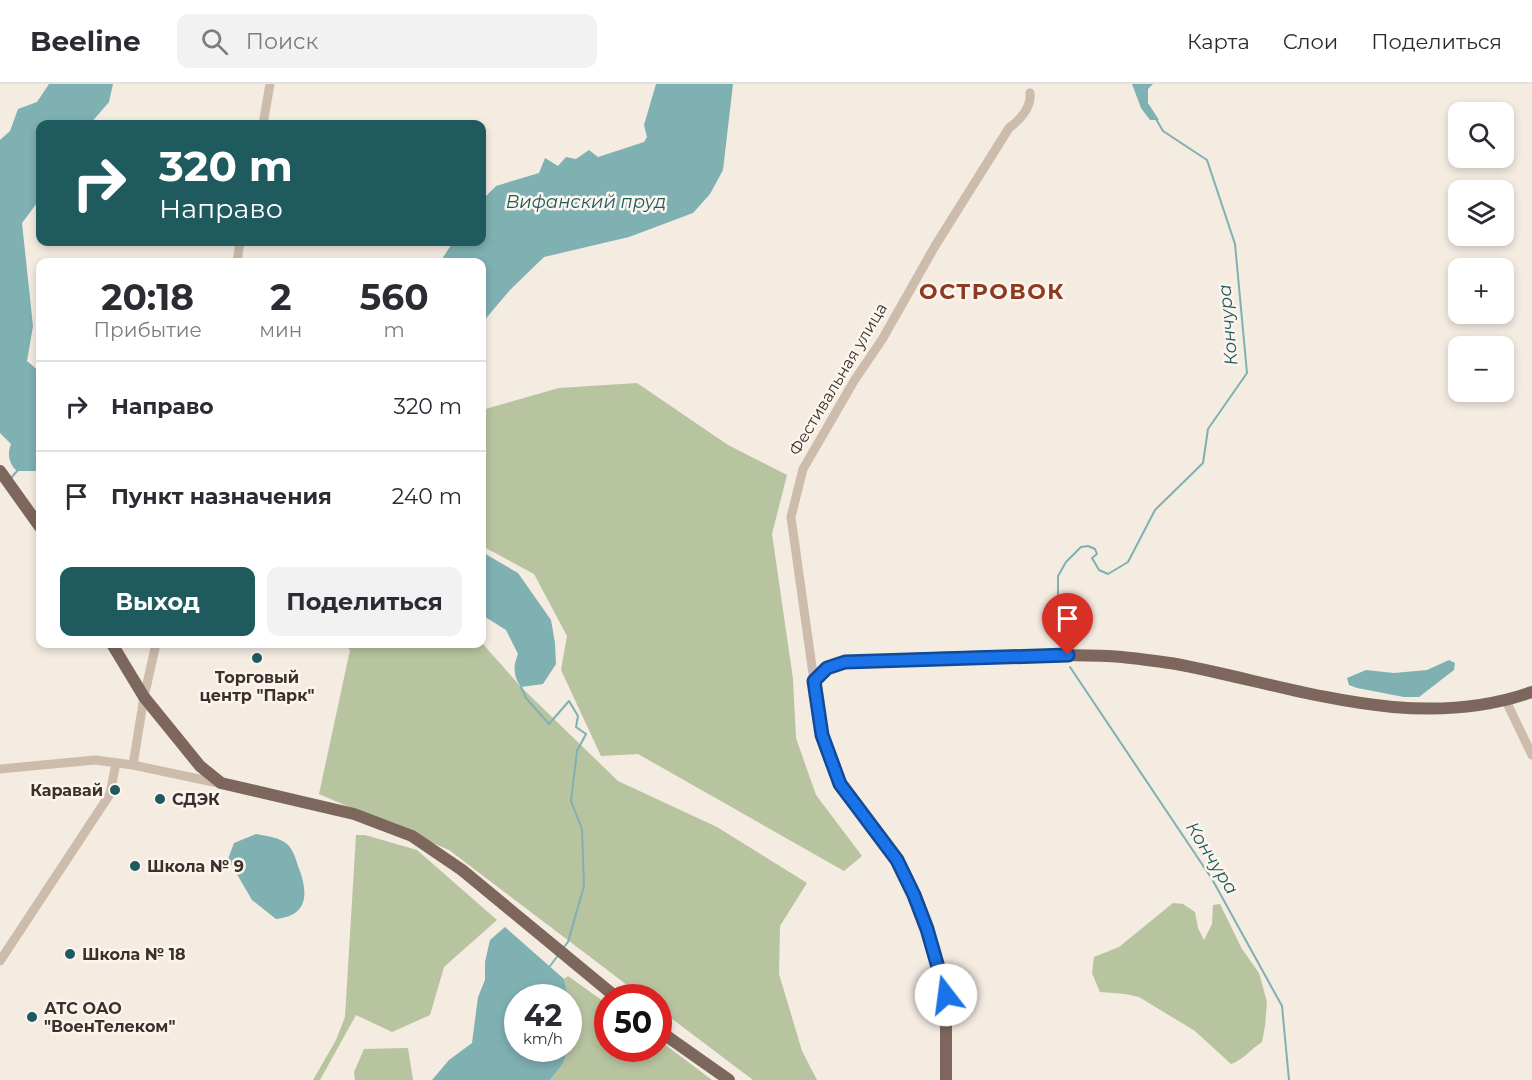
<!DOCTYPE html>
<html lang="ru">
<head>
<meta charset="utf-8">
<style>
	:root { --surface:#fff; --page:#f2f2f3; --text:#2b2b33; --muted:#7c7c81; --line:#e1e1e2; --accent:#1f5a5e }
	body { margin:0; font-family:Montserrat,sans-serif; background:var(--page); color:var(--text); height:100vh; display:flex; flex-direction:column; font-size:22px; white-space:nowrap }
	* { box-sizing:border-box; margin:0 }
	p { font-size:20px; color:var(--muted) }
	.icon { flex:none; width:33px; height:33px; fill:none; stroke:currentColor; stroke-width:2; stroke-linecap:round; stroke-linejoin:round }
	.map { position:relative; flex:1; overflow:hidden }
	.drawer { position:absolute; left:36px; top:174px; width:450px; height:390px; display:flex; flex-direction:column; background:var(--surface); border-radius:12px; box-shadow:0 3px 9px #0003 }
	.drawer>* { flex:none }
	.hud { position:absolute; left:36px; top:36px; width:450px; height:126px; border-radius:12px; box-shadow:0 3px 9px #0003; background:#1f5a5e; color:#fff; overflow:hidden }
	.buttons { position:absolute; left:1448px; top:18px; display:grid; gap:12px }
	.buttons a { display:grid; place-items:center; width:66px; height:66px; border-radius:12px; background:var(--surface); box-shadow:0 3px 9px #0003; font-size:30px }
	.speed { position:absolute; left:504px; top:900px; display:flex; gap:12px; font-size:30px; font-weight:700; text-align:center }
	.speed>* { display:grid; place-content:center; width:78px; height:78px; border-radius:50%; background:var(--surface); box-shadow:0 3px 9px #0003; line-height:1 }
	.speed small { font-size:15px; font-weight:400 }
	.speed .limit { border:9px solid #d22; background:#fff; color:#111 }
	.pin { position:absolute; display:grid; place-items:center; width:51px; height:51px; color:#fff; margin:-62px -26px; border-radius:50% 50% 50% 0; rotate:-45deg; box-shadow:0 0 6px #0007 }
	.pin .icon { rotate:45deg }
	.me { position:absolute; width:66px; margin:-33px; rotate:345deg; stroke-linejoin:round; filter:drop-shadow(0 0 4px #0008) }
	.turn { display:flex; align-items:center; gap:21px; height:126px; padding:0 24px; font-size:27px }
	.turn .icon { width:78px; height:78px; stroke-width:2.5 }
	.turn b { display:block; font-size:42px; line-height:51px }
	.eta { display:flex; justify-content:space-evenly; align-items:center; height:102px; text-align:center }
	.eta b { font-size:36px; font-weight:700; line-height:42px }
	.action { display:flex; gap:12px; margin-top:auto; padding:12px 24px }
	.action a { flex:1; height:69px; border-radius:12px; background:var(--accent); color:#fff; font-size:24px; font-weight:700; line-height:69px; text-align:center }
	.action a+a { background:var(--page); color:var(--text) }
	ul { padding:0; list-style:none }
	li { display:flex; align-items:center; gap:18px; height:90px; padding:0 24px; border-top:2px solid var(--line) }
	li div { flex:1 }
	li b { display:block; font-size:22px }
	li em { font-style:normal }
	header { display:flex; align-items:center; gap:36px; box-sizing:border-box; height:84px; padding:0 30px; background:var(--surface); border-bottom:2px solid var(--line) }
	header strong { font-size:28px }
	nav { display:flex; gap:33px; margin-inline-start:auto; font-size:21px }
	.search { width:420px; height:54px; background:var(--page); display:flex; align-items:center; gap:15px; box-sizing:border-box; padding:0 21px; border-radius:12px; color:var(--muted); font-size:22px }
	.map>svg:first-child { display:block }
	.green { fill:#b8c4a0 }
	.water { fill:#7fb0b2; fill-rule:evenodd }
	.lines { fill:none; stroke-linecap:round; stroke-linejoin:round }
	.stream { stroke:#7fb0b2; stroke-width:2 }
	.minor { stroke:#cdbbac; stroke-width:9 }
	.major { stroke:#7d675c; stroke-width:12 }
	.route-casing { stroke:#114b97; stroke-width:15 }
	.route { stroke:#1a73e8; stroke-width:10 }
	.poi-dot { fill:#1f5a5e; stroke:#fbf5ee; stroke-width:2 }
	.labels { text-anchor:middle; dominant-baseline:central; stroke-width:5; stroke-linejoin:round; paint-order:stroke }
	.street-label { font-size:16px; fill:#3b302b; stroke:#fbf5ee }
	.poi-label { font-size:16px; font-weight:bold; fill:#3b302b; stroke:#fbf5ee; text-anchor:start }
	.water-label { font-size:18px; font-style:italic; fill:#1f5a5e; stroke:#fbf5ee }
	.district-label { font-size:22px; font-weight:bold; letter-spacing:1.5px; fill:#8c3b22; stroke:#fbf5ee }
</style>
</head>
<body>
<header>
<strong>Beeline</strong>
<div class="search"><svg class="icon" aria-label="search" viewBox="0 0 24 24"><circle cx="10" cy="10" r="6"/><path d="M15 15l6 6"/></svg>Поиск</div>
<nav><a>Карта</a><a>Слои</a><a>Поделиться</a></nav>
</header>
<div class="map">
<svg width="1532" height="996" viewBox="0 0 1532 996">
	<rect width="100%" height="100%" fill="#f4ebe1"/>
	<path class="green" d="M 637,299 L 728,361 L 787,391 L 772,450 L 793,595 L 796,654 L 816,711 L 862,772 L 844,787 L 638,670 L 601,672 L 561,586 L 567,552 L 534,490 L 482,462 L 482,326 L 559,304 Z
		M 482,559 L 521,603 L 618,697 L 717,743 L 807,799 L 780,842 L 779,890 L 802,967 L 817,996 L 753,996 L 659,925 L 658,914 L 643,913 L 449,766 L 319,710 L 350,566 L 344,560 Z
		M 356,751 L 365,751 L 417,766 L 497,836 L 444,883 L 430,931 L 392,948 L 356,931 L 320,996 L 313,996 L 336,956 L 345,933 Z
		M 1173,819 L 1183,820 L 1195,828 L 1198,844 L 1204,856 L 1212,840 L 1213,821 L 1220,820 L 1242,865 L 1259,889 L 1267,918 L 1265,942 L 1262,958 C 1251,965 1243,976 1231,980 L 1195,947 L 1139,913 L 1125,910 L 1100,908 L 1092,889 L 1094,873 L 1119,863 Z
		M 568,892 L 607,920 L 608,964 L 658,964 L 659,956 L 712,996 L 550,996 L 562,981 L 577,948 L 564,895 Z
		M 408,964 L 413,996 L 355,996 L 354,988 L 364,965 Z"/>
	<path class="water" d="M 49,0 L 113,0 L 109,18 L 90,40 L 40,40 L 40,115 L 22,139 L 33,242 L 27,277 L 40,288 L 40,382 L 37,387 L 17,387 C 9,380 7,370 11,360 L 0,349 L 0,56 L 10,47 L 18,25 L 37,18 Z
		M 656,0 L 733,0 L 723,86 L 710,110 L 693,129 L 629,153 L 544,173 L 510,206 L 482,239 L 482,178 L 440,178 L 453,158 L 482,158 L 482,116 L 496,102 L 539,89 L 545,74 L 558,82 L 566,73 L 576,75 L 589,66 L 598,73 L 644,58 L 647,53 L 644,41 Z
		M 1132,0 L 1153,0 L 1148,5 L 1148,19 L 1159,36 L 1150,36 L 1141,24 Z
		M 482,468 L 518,489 L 551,536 L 555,559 L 556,580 L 543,600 L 521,603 C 513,592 513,582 518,570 L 506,546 L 482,531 Z
		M 1449,576 L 1455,579 L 1454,586 L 1419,613 L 1404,613 L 1357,604 L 1349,601 L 1347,594 L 1366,586 L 1394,589 L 1427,586 Z
		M 256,750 C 266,752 280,753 288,761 C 293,766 296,775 298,782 C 308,807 310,832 276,835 L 252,816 L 228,775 L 234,759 Z
		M 505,843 L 564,895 L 577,948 L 562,981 L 550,996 L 432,996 L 449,976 L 472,959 L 478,913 L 485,896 L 485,878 L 490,856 ZM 518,914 L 568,914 L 568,964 L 518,964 Z"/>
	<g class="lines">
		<path class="stream" d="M 10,395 L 18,386
			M 1063,561 L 1058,527 L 1058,492 L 1066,478 L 1081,463 L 1088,462 L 1095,465 L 1097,470 L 1092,474 L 1099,486 L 1108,490 L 1128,478 L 1155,426 L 1203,379 L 1208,345 L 1247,289 L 1235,160 L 1207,76 L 1163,47 L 1156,35
			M 1070,583 L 1212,795 L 1282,922 L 1289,996
			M 521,603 L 526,614 L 549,640 L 569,617 L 578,632 L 576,643 L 586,650 L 577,667 L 571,717 L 582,745 L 584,802 L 568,858 L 564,863
			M 550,882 L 559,870"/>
		<path class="minor" d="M 263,40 L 270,0
			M 237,178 L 240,158
			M 814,597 L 791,433 L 803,385 L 854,297 L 883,254 L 935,162 L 1009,44 C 1019,37 1032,23 1030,9
			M 1506,617 L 1532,671
			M 133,681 L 144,613 L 156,560
			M 0,685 L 95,676 L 133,681 L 218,699
			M 0,877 L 110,710 L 116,679"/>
		<path class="major" d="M 0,387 L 40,443
			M 112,560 L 144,613 L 200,682 L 221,699 L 354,730 L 412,752 L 462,786 L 617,914
			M 658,946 L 729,996
			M 946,996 L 946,911 L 933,862 L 914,811 L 897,776 L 840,701 L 822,651 L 814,597 L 827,584 L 845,578 C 907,575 969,572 1031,572 C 1061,571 1091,570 1122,573 C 1139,575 1158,577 1176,580 C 1293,602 1414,650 1532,608"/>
	</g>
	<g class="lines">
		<defs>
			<path id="route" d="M 946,911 L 927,845 L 914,811 L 897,776 L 840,700 L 822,651 L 814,597 L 827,584 L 845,578 L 1068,571"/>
		</defs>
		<use href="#route" class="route-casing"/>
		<use href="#route" class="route"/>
	</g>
	<g class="poi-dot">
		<circle cx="257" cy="574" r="6"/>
		<circle cx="115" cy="706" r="6"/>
		<circle cx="160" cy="715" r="6"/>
		<circle cx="135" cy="782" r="6"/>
		<circle cx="70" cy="870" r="6"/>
		<circle cx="32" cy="933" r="6"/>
	</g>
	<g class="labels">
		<g class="street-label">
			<text transform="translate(838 295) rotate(-59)">Фестивальная улица</text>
		</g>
		<g class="poi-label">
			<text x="257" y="593" text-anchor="middle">Торговый<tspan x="257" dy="18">центр "Парк"</tspan></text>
			<text x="103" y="706" text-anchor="end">Каравай</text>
			<text x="172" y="715">СДЭК</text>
			<text x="147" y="782">Школа № 9</text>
			<text x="82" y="870">Школа № 18</text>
			<text x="44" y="924">АТС ОАО<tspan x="44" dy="18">"ВоенТелеком"</tspan></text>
		</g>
		<g class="water-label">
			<text x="586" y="118">Вифанский пруд</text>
			<text transform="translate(1228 241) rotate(-95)">Кончура</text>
			<text transform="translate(1212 774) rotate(58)">Кончура</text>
		</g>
		<g class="district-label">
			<text x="992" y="207">ОСТРОВОК</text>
		</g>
	</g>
</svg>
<div class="buttons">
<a><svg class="icon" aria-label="search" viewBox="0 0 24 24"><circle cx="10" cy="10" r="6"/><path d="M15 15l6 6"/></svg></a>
<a><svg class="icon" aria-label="layers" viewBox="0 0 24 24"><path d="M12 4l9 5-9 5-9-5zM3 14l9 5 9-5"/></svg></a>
<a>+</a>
<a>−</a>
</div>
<div class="speed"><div>42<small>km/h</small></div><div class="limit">50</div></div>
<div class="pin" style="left:1068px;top:571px;background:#d93025"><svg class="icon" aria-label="arrive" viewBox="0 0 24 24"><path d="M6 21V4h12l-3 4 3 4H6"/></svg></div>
<svg class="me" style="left:946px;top:911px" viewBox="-20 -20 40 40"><circle r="19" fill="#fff"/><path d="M0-13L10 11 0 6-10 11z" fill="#1a73e8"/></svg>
<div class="hud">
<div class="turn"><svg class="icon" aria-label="right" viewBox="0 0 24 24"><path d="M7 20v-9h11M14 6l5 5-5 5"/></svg><div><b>320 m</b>Направо</div></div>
</div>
<section class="drawer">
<div class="eta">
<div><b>20:18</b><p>Прибытие</p></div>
<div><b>2</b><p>мин</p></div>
<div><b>560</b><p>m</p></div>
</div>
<ul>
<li><svg class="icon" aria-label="right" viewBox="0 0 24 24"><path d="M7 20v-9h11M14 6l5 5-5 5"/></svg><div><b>Направо</b></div><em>320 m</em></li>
<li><svg class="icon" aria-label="arrive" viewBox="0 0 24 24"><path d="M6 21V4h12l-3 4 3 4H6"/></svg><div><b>Пункт назначения</b></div><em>240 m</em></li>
</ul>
<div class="action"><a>Выход</a><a>Поделиться</a></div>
</section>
</div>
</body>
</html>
